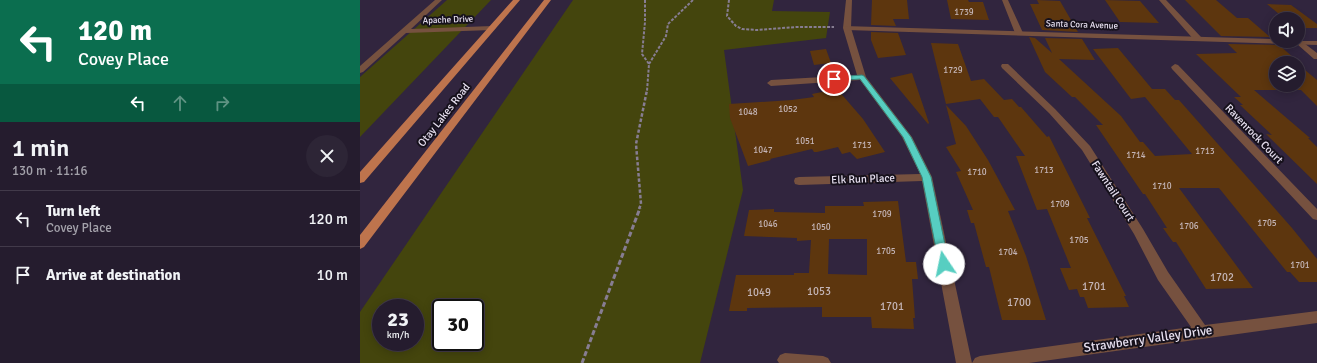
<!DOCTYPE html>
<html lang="en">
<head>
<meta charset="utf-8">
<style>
	:root { --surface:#251c2e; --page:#2d2536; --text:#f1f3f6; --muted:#a3a1aa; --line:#423a4a }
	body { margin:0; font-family:Signika,sans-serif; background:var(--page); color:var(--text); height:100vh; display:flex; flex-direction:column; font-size:15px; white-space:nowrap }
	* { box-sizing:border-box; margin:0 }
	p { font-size:13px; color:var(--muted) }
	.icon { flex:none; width:22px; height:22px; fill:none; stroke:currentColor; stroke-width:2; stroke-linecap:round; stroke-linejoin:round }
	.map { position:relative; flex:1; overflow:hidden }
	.sheet { display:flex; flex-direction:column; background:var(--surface); width:360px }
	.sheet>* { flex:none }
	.guide { background:#0b6e4f; color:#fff; overflow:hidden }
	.tools { position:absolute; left:909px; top:12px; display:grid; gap:8px }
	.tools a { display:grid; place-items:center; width:36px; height:36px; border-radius:50%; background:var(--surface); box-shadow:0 2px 10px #0003,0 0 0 1px var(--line); font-size:20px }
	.speed { position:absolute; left:12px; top:299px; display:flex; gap:8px; font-size:20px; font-weight:700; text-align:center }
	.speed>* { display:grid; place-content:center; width:52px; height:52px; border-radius:50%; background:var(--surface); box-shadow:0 2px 10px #0003,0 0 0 1px var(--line); line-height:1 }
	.speed small { font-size:10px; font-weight:400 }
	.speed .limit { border:2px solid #111; border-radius:6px; background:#fff; color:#111 }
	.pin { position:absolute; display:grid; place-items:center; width:34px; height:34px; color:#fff; margin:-17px; border:2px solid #fff; border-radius:50%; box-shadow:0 1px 4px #0007 }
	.me { position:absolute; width:44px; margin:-22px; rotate:349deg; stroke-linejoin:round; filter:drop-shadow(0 0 3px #0008) }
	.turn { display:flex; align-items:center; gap:14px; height:84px; padding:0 12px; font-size:18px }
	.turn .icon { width:52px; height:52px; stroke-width:2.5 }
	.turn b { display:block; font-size:28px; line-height:34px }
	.lanes { display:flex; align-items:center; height:38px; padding:0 12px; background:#0003; justify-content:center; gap:20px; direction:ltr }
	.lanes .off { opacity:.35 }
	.round { display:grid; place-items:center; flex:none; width:42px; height:42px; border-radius:21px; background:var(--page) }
	.summary { display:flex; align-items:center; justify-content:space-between; height:68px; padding:0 12px }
	h1 { font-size:24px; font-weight:600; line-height:30px }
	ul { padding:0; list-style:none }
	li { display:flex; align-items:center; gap:12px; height:56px; padding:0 12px; border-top:1px solid var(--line) }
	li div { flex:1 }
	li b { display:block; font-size:15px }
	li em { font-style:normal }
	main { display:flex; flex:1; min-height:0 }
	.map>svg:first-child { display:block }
	.green { fill:#44450d; fill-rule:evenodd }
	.building { fill:#5d360e; fill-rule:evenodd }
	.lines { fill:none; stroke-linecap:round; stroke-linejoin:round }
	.path-far2 { stroke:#877d92; stroke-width:2; stroke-dasharray:3 1.5; stroke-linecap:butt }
	.path-far1 { stroke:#877d92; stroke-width:2.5; stroke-dasharray:3.5 2; stroke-linecap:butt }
	.path { stroke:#877d92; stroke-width:3; stroke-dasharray:5 2.5; stroke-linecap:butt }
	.minor { fill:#76513f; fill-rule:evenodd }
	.tertiary { fill:#76513f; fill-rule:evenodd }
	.primary { fill:#be744d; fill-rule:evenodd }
	.route { fill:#57cec1; stroke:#39867d }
	.labels { text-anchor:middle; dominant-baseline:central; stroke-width:4; stroke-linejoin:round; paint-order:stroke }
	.number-label { font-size:9px; fill:#c4b5b7 }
	.far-street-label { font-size:9px; fill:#e6dfef; stroke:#16111c }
	.street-label { font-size:11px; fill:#e6dfef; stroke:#16111c }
	.near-number-label { font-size:11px; fill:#c4b5b7 }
	.near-street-label { font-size:13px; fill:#e6dfef; stroke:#16111c }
</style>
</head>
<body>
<main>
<section class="sheet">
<div class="guide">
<div class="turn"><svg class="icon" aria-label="left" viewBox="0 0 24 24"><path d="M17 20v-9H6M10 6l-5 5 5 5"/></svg><div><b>120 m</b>Covey Place</div></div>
<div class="lanes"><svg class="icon" aria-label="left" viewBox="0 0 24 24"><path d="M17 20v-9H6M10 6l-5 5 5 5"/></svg><svg class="icon off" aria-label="ahead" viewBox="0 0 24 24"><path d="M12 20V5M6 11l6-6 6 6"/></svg><svg class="icon off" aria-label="right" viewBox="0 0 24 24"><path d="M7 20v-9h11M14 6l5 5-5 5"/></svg></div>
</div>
<div class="summary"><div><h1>1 min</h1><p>130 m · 11:16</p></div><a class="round"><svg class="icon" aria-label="close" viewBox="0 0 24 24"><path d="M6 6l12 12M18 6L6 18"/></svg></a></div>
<ul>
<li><svg class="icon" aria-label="left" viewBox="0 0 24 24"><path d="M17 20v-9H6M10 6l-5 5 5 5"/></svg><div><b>Turn left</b><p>Covey Place</p></div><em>120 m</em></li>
<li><svg class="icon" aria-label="arrive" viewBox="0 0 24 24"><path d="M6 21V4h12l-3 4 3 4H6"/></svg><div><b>Arrive at destination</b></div><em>10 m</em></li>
</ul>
</section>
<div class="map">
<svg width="957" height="363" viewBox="0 0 957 363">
	<rect width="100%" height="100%" fill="#31253e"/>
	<path class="green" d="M 87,0 L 131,0 L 0,137 L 0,77 Z
		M 213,0 L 414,0 L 412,11 L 470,12 L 466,38 L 364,50 L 383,190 L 340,363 L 0,363 L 0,312 ZM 21,308 L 55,308 L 55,342 L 21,342 ZM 81,308 L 115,308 L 115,342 L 81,342 Z"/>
	<path class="building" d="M 512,0 L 547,0 L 549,19 L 533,19 L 536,26 L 511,25 Z
		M 587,0 L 608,0 L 609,2 L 623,2 L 629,20 L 591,19 Z
		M 677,0 L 700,1 L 718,32 L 682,30 L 670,4 L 679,4 Z
		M 745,0 L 780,1 L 799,23 L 760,22 Z
		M 825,0 L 856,0 L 877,18 L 888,18 L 910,37 L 861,36 Z
		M 907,4 L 931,5 L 957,24 L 957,28 L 938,28 L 938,19 L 925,19 Z
		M 511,32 L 538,33 L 546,55 L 518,58 L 511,40 Z
		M 669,37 L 675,38 L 692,53 L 685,38 L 722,39 L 735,60 L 699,59 L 761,116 L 780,142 L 783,142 L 795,156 L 832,154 L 785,97 L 771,99 L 733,49 L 758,48 L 792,89 L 805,89 L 815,100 L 819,100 L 932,228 L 957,259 L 957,282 L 939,282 L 930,272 L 927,272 L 859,188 L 819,188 L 893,288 L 846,289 L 816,242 L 813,242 L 803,228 L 807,228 L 785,194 L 783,194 L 736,125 L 743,125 L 715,97 L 712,97 L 685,72 Z
		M 571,43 L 598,44 L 611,81 L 624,79 L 644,100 L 652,99 L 659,107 L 661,107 L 687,137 L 689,136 L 730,218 L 727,218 L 766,296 L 764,296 L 769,307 L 728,308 L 724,297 L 720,297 L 717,289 L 709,290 L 700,268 L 711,268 L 687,209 L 677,210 L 656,156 L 665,156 L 638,117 L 634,117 L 620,99 L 586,104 Z
		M 868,44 L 919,45 L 942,65 L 939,65 L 957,80 L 957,106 L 941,90 L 894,90 L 950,138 L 948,138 L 957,147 L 957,184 L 906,134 L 912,135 L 880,105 L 883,105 L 874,97 L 881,97 L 836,54 L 877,53 ZM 916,63 L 938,63 L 938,85 L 916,85 Z
		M 466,49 L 471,63 L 454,65 L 450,51 Z
		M 552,73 L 569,123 L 568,124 L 530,78 Z
		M 477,89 L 503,119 L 525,152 L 497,159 L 490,152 L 482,154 L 478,147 L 457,152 L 454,152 L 452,149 L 410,159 L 411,160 L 388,166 L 370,118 L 369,104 L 432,100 L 454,97 L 452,94 Z
		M 586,105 L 606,126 L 628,160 L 655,210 L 648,211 L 666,256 L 686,320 L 642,320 L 629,267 L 626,267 L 614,223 L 611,223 L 607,210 L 613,210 L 596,172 L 601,171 L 586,147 L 596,144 Z
		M 538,201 L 546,262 L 556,262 L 558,279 L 552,279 L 555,318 L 553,318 L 554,329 L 512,328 L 511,317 L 462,317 L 462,307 L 387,308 L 387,311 L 369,311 L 376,275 L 434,275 L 434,273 L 449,273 L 451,240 L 437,241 L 437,238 L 384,236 L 389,210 L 414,209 L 414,212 L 465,213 L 465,206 L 504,206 L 503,202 ZM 469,239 L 507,239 L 507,275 L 468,274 Z"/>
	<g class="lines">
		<path class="path-far2" d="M 285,0 L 285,22 L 282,54 L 289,64 L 287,91
			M 369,0 L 367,16 L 376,26 L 382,29 L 397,30 L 436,27 L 474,27
			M 289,64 L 306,36 L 308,24 L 333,0"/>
		<path class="path-far1" d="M 279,209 L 281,204 L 276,144 L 287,90"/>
		<path class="path" d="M 222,363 L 280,208"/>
		<path class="minor" d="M 75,0 L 82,0 L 51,29 L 132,26 L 136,28 L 132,30 L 46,33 L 3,72 L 0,73 L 0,66 Z
			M 486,0 L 492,0 L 491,28 L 506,77 L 552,137 L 572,177 L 612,363 L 596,363 L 562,181 L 439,185 L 435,184 L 434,181 L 435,178 L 439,177 L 560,174 L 542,137 L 500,80 L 411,86 L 407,83 L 411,80 L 497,75 L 483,28 Z
			M 642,0 L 648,0 L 663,33 L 662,35 L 656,35 L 655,33 Z
			M 799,0 L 806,0 L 841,37 L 841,41 L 835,41 Z
			M 940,40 L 957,53 L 957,59 L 954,59 L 937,44 L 937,41 Z
			M 642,64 L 648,64 L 695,109 L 730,146 L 783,229 L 808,272 L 845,325 L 957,311 L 957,323 L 669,363 L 612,363 L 615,358 L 620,356 L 831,327 L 798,280 L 774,234 L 722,150 L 689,113 L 642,68 L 641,66 Z
			M 815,64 L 818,65 L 957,209 L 957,220 L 953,219 L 812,69 L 811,67 Z
			M 425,353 L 463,356 L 468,358 L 471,363 L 419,363 L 417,360 L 420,355 Z"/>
		<path class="tertiary" d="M 484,26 L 916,39 L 916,41 L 957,41 L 957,45 L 487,30 L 484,30 Z"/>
		<path class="primary" d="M 153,0 L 160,0 L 4,182 L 0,183 L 0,172 Z
			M 184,0 L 191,0 L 4,247 L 0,249 L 0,235 Z"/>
	</g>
	<path class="route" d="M 502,75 L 504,76 L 551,137 L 571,177 L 589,264 L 588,267 L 584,269 L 580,267 L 579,264 L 562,177 L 543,137 L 500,79 L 474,81 L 471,79 L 474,77 Z"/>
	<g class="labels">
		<g class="number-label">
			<text x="604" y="12">1739</text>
			<text x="593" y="70">1729</text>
			<text x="428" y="109">1052</text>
			<text x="388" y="112">1048</text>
			<text x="445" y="141">1051</text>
			<text x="502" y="145">1713</text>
			<text x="403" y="150">1047</text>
			<text x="845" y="151">1713</text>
			<text x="776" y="155">1714</text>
			<text x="684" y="170">1713</text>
			<text x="617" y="172">1710</text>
			<text x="802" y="186">1710</text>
			<text x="700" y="204">1709</text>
			<text x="522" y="214">1709</text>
			<text x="907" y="223">1705</text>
			<text x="408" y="224">1046</text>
			<text x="829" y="226">1706</text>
			<text x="461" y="227">1050</text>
			<text x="719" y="240">1705</text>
			<text x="526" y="251">1705</text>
			<text x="648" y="252">1704</text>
			<text x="940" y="265">1701</text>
		</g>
		<g class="far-street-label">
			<text transform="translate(88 20) rotate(-2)">Apache Drive</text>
			<text transform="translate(722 25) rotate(2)">Santa Cora Avenue</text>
		</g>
		<g class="street-label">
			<text transform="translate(84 115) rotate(-52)">Otay Lakes Road</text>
			<text transform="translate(894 134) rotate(46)">Ravenrock Court</text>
			<text transform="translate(503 179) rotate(-2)">Elk Run Place</text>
			<text transform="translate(753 191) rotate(57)">Fawntail Court</text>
		</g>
		<g class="near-number-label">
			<text x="862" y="277">1702</text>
			<text x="734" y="286">1701</text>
			<text x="459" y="291">1053</text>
			<text x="399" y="292">1049</text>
			<text x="659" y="302">1700</text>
			<text x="532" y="306">1701</text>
		</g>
		<g class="near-street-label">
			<text transform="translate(788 339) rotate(-8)">Strawberry Valley Drive</text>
		</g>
	</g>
</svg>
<div class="tools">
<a><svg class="icon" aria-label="sound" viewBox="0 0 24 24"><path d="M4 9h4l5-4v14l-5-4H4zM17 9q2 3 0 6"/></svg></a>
<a><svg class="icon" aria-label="layers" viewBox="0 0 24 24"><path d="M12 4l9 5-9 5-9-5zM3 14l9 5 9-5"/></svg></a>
</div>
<div class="speed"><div>23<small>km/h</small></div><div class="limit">30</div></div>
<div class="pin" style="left:474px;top:79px;background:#d93025"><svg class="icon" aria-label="arrive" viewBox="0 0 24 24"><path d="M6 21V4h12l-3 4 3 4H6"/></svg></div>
<svg class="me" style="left:584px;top:264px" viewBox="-20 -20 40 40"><circle r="19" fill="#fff"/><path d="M0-13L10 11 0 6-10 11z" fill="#57cec1"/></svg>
</div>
</main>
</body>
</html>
